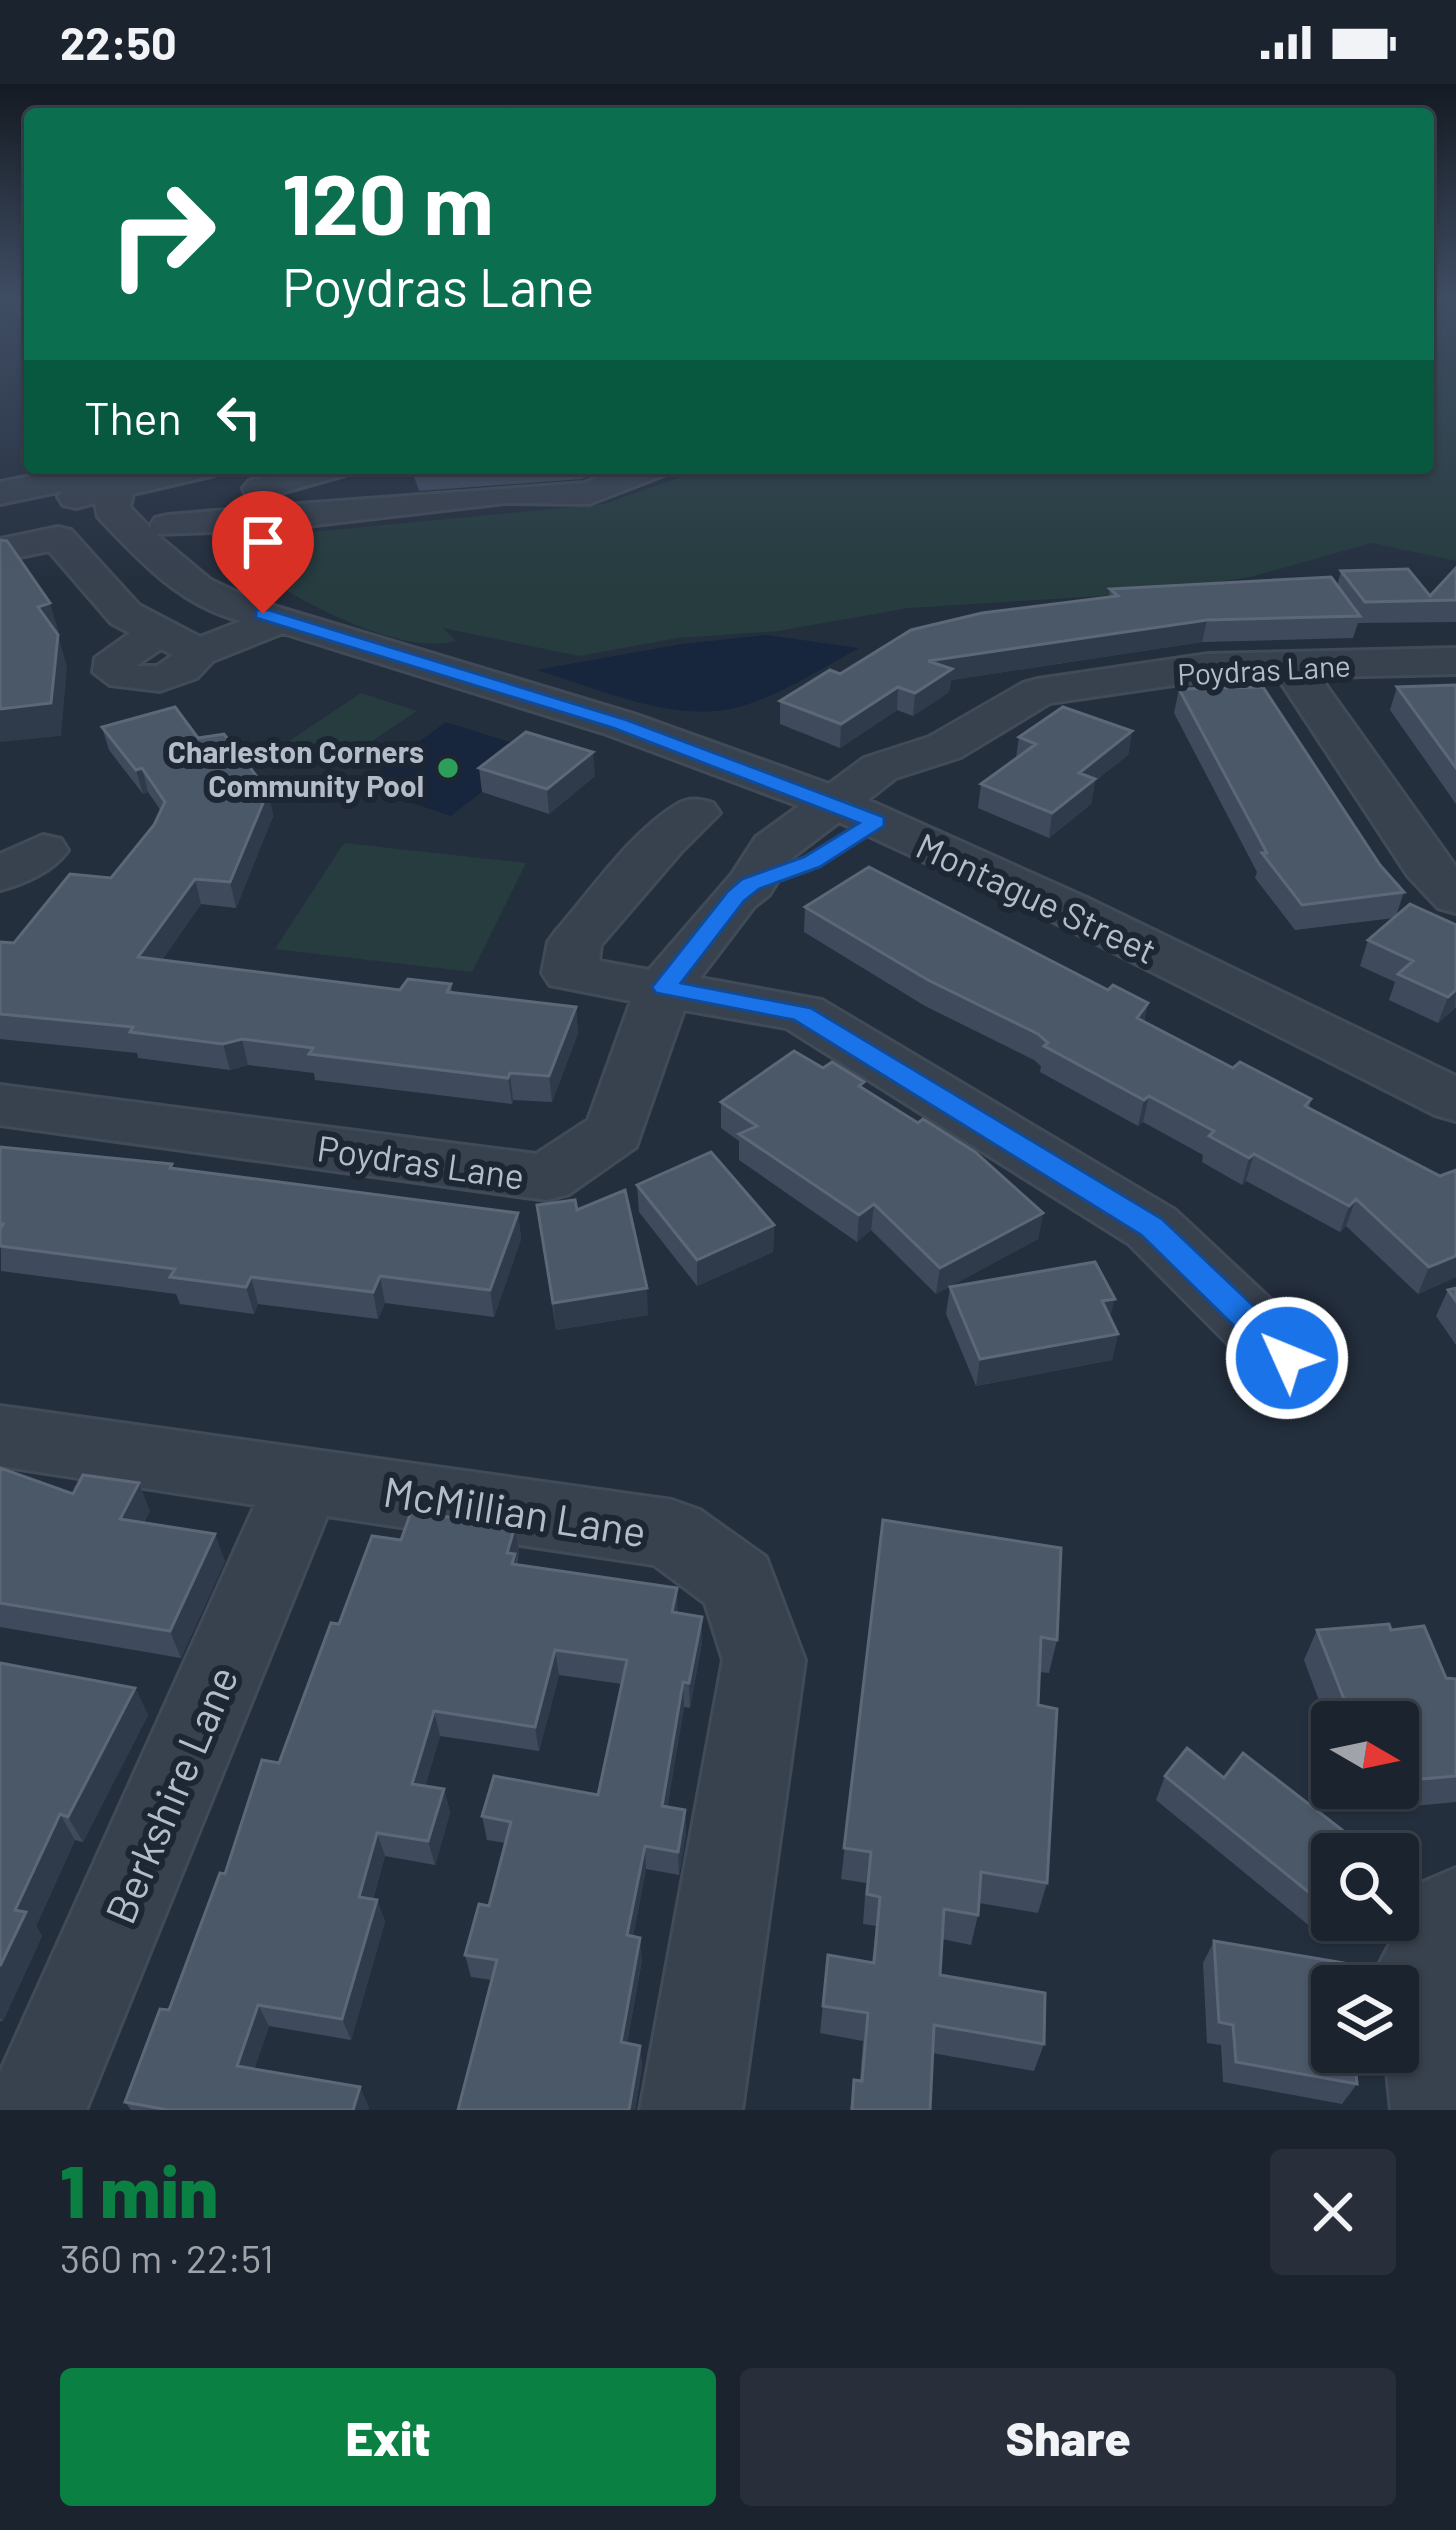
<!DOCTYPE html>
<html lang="en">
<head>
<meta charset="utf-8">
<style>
	:root { --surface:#1b232e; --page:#282f3a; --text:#f1f3f6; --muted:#a0a4aa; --line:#39404a; --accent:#0b8043 }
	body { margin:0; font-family:Barlow,sans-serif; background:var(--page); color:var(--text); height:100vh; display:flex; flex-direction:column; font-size:45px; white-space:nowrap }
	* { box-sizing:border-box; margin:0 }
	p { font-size:39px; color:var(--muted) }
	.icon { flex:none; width:66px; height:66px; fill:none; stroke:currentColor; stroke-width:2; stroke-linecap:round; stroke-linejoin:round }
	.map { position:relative; height:2026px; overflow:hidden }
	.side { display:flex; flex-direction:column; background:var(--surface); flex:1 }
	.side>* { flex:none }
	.hud { position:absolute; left:24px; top:24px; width:1410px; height:366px; border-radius:12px; box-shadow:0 3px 9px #0004,0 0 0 3px var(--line); background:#0b6e4f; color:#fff; overflow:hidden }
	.needle { width:78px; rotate:99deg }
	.tools { position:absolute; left:1311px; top:1617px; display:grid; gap:24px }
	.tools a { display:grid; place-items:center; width:108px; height:108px; border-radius:12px; background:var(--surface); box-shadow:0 3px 9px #0004,0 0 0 3px var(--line); font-size:60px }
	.pin { position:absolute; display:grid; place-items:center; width:102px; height:102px; color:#fff; margin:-123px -51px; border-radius:50% 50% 50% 0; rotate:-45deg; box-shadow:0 0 12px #0007 }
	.pin .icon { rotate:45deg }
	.me { position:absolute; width:132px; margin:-66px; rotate:314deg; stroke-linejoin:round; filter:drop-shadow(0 0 9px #0008) }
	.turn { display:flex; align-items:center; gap:42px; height:252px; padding:0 60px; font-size:54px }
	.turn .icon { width:156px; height:156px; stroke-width:2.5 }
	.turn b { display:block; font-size:84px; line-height:102px }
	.then { display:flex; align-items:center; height:114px; padding:0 60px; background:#0003; gap:24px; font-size:45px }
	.round { display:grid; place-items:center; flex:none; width:126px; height:126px; border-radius:12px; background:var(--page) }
	.headline { display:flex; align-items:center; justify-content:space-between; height:204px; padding:0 60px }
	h1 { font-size:72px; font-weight:800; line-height:90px; color:var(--accent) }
	.cta { display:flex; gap:24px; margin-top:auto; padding:24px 60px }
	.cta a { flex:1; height:138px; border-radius:12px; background:var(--accent); color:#fff; font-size:48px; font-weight:800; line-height:138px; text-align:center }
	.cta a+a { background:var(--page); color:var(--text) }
	.status { display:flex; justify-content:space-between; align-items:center; height:84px; padding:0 60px; background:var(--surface); direction:ltr }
	.status svg { height:33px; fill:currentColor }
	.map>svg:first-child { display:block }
	.green { fill:#263c3f }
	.water { fill:#17263c }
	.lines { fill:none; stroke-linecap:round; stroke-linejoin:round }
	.minor-casing { stroke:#414a57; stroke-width:6 }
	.minor { fill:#38414e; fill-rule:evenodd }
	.wall { fill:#3f4b5c }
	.shaded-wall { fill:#2f3b4b }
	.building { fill:#4b5868; stroke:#5c6777; stroke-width:3 }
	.route { fill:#1a73e8; stroke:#114b97; stroke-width:3 }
	.leisure-dot { fill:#2e9e5b; stroke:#1d2633; stroke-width:4.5 }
	.labels { text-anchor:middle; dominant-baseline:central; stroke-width:12; stroke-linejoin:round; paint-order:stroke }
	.far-street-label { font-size:30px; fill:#b4bcc9; stroke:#1d2633 }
	.far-poi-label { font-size:30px; font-weight:bold; fill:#b4bcc9; stroke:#1d2633; text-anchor:end }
	.street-label { font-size:36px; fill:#b4bcc9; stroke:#1d2633 }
	.near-street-label { font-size:42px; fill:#b4bcc9; stroke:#1d2633 }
</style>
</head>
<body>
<div class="status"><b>22:50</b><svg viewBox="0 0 49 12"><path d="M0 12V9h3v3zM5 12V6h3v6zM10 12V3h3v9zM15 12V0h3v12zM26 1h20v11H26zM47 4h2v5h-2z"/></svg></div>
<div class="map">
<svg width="1456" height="2026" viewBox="0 0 1456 2026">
	<rect width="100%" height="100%" fill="#242f3e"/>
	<path class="green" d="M 1428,219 L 1456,222 L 1456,477 L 1372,459 L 1250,493 L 1150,509 L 909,524 L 778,547 L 678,554 L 579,572 L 443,544 L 456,557 C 394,573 289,510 238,477 L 243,466 L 259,453 L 604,420 L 684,392 L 690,384 L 1428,384 Z
		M 361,609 L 417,627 L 330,685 L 274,667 Z
		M 344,759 L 526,779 L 472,888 L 275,865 Z"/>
	<path class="water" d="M 766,551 L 859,564 C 821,585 784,609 743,622 C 677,642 598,604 536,586 L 682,560 Z
		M 446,638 L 535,666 L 451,732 L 359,701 Z"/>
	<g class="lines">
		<defs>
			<path id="minor" d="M 11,215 L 30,215 L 30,231 L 20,229 Z
				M 71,384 L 134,384 L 131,390 L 157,384 L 220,384 L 215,391 L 133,410 L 130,423 L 153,447 L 150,442 L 155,434 L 168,431 L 250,424 L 243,404 L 249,397 L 294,384 L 350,384 L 345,391 L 281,409 L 285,421 L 584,399 L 621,384 L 669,384 L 664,391 L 589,420 L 505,419 L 272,446 L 156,450 L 211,496 L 251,515 L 637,631 L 829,700 L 864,674 L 929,653 L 1023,599 L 1038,595 L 1208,570 L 1456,564 L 1456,590 L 1320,593 L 1456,783 L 1456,829 L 1438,824 L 1408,792 L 1278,594 L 1208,596 L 1050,619 L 961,673 L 896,694 L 868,716 L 1087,814 L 1456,992 L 1456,1037 L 1435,1031 L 1050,836 L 839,738 L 793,773 L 769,811 L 754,823 L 700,894 L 822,916 L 1175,1126 L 1312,1254 L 1322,1274 L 1312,1294 L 1287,1302 L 1262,1294 L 1129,1160 L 786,944 L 684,926 L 636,1063 L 569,1110 L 547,1116 L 0,1041 L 0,1001 L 536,1070 L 588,1036 L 631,917 L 550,901 L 542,889 L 548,858 L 556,847 C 592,806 629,750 676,721 C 689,713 700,715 713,719 L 720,729 L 681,768 L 601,861 L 599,877 L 649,886 L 732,790 L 756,753 L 799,722 L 606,650 L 283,549 L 213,577 L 197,594 L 160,607 L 110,601 L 93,588 L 95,574 L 130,549 L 111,539 L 49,467 L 0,477 L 0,455 L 58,443 L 71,446 L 139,521 L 200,553 L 241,537 C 180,522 140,477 98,433 L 95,419 L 76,424 L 63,421 L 58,413 L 63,407 L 0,420 L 0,398 ZM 161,565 L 173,571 L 157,582 L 136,582 Z
				M 43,751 L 61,755 L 68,766 C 54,787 24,800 0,806 L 0,770 Z
				M 0,1322 L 672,1416 L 700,1426 L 766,1473 L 805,1576 L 742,2026 L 640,2026 L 723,1576 L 705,1519 L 654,1481 L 327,1432 L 86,2026 L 0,2026 L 0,1988 L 255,1421 L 0,1382 Z
				M 1456,1784 L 1456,2026 L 1391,2026 L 1385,1968 L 1398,1968 L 1398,1902 L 1377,1902 L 1375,1888 L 1423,1798 Z"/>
		</defs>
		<use href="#minor" class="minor-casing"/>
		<use href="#minor" class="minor"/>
	</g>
	<path class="wall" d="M 411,384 L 609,384 L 583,395 L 419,407 Z
		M 1456,484 L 1456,538 L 1358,539 L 1353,554 L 1202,558 L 951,596 L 949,608 L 913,632 L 897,626 L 840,664 L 780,640 L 780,617 L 840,590 L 1109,513 L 1110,505 L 1337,502 L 1341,487 L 1430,512 Z
		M 1456,601 L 1456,720 L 1390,626 L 1397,603 Z
		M 1179,605 L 1380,781 L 1404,808 L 1396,832 L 1456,841 L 1456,923 L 1438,939 L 1389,916 L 1395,898 L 1360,882 L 1368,856 L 1394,834 L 1295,846 L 1255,794 L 1257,788 L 1174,629 Z
		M 102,643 L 198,654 L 268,707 L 273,732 L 236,824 L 201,820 L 162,876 L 400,906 L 451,900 L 452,908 L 576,923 L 578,949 L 552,1018 L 513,1016 L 512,1020 L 315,996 L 314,989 L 248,981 L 230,986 L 138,974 L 137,969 L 0,955 L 0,858 L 14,859 L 111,794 L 154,741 L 161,727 L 148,708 L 143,710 L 109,666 Z
		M 1132,647 L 1128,671 L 1095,697 L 1091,720 L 1049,754 L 978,724 L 981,700 L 1016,674 L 1019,653 Z
		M 479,684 L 595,692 L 549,730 L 482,708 Z
		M 805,823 L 1108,906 L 1148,919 L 1144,937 L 1233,984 L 1311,1015 L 1309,1024 L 1440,1092 L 1456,1086 L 1456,1193 L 1418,1210 L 1346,1142 L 1340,1148 L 1246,1097 L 1242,1101 L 1202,1078 L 1203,1071 L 1143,1038 L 1138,1042 L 1040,988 L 1041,982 L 1034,976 L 925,922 L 804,848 Z
		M 823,984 L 863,1004 L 1043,1129 L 1038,1155 L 936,1210 L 871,1146 L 857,1158 L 739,1076 L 739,1057 L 721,1044 L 721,1018 Z
		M 0,1063 L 172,1080 L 174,1085 L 518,1129 L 521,1155 L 494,1233 L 385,1219 L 378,1235 L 258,1220 L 254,1230 L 180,1220 L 176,1210 L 1,1187 Z
		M 637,1101 L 774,1141 L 773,1168 L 697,1202 L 639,1128 Z
		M 537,1121 L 577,1126 L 648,1231 L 556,1246 Z
		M 950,1203 L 1110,1234 L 1118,1250 L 1112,1276 L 976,1302 L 946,1230 Z
		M 1456,1204 L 1456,1261 L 1436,1232 L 1448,1206 Z
		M 0,1384 L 73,1410 L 150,1427 L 144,1438 L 225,1477 L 181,1574 L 0,1543 Z
		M 883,1436 L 1057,1556 L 1049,1589 L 1040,1588 L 1038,1621 L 1047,1799 L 1038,1829 L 979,1819 L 978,1831 L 971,1861 L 942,1855 L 940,1891 L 1044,1960 L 1034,1987 L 932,1969 L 930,2026 L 850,2026 L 854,1996 L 860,1997 L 863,1957 L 820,1949 L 828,1871 L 872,1879 L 876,1842 L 863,1840 L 866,1799 L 841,1795 Z
		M 515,1442 L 519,1468 L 517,1480 L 678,1529 L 702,1558 L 690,1624 L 684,1623 L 667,1723 L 685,1726 L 686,1750 L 679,1791 L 646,1785 L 633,1852 L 642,1876 L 627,1959 L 640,1962 L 642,1982 L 635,2026 L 458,2026 L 492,1896 L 471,1893 L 465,1871 L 489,1822 L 506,1759 L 487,1756 L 482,1732 L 598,1711 L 622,1600 L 559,1591 L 539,1667 L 440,1652 L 425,1702 L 444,1705 L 450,1729 L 435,1781 L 385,1772 L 373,1815 L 377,1816 L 385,1838 L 351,1956 L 269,1942 L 254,1985 L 369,2023 L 368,2026 L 131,2026 L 125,2018 L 169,1926 L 225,1790 L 279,1679 L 339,1540 L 401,1456 Z
		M 1317,1546 L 1391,1546 L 1446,1594 L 1456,1595 L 1456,1718 L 1360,1727 L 1351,1704 L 1398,1704 L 1398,1638 L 1332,1638 L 1332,1652 L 1304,1576 Z
		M 0,1579 L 135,1604 L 148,1631 L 83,1758 L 75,1756 L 36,1842 L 42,1852 L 3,1937 L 0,1937 Z
		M 1165,1692 L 1224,1694 L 1332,1770 L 1332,1836 L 1345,1836 L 1329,1858 L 1156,1716 Z
		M 1214,1857 L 1357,2000 L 1342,2020 L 1223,1998 L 1221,1961 L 1207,1959 L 1203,1879 Z"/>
	<path class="shaded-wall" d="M 582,384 L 609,384 L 583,395 Z
		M 50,519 L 59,549 L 47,554 L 38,523 Z
		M 1207,536 L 1202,558 L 951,596 L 949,608 L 913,632 L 915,609 L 928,577 Z
		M 58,551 L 67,583 L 61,652 L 0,658 L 0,625 Z
		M 898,603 L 897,626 L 840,664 L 841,640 Z
		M 1132,647 L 1128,671 L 1095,697 L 1091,720 L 1049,754 L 1052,729 L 1079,689 Z
		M 593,668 L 595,692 L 549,730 L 547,705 Z
		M 142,684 L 148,708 L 143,710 L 136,686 Z
		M 268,707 L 273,732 L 236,824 L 230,798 Z
		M 195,795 L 201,820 L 146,899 L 138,873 Z
		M 1456,906 L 1455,923 L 1438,939 L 1448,913 Z
		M 1148,919 L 1142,945 L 1137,934 Z
		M 576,923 L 578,949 L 552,1018 L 549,992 Z
		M 242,955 L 248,981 L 230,986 L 223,960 Z
		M 510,989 L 513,1016 L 512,1020 L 508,994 Z
		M 1149,1012 L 1143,1038 L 1138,1042 L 1144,1016 Z
		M 1254,1070 L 1246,1097 L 1242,1101 L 1249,1074 Z
		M 1356,1115 L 1346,1142 L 1340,1148 L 1349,1122 Z
		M 874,1120 L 871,1146 L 857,1158 L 859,1131 Z
		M 518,1129 L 521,1155 L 494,1233 L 490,1206 Z
		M 1043,1129 L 1038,1155 L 936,1210 L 940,1184 Z
		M 774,1141 L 773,1168 L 697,1202 L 697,1176 Z
		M 1456,1172 L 1456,1193 L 1418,1210 L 1429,1183 Z
		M 380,1192 L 385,1219 L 378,1235 L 373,1208 Z
		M 251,1193 L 258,1220 L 254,1230 L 246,1203 Z
		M 647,1204 L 648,1231 L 556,1246 L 553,1219 Z
		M 1115,1215 L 1108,1241 L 1102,1217 Z
		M 1118,1250 L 1112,1276 L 976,1302 L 980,1275 Z
		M 139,1399 L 150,1427 L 132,1462 L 120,1435 Z
		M 515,1442 L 519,1468 L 516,1477 L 519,1496 L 507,1469 Z
		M 215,1450 L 225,1477 L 181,1574 L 170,1547 Z
		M 677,1504 L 678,1530 L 672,1528 Z
		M 702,1533 L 702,1558 L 690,1624 L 689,1599 Z
		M 555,1566 L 559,1591 L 539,1667 L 535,1643 Z
		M 683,1598 L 684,1623 L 664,1746 L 662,1722 Z
		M 135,1604 L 148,1631 L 83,1758 L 68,1733 Z
		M 434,1627 L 440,1652 L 419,1724 L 412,1700 Z
		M 444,1705 L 450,1729 L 435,1781 L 428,1757 Z
		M 685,1726 L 686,1750 L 679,1791 L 678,1768 Z
		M 60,1730 L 75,1756 L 36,1842 L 42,1852 L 3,1937 L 0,1934 L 0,1882 L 15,1826 Z
		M 377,1749 L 385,1772 L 367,1835 L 359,1813 Z
		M 645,1762 L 646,1785 L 629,1873 L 627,1851 Z
		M 377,1816 L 385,1838 L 351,1956 L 342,1935 Z
		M 640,1854 L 642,1876 L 623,1979 L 621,1958 Z
		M 258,1921 L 269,1942 L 249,2002 L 237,1982 Z
		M 640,1962 L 642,1982 L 635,2026 L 629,2026 Z
		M 360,2003 L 369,2023 L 368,2026 L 353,2026 Z"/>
	<path class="building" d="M 0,456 L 7,457 L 50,519 L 38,523 L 58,551 L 51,619 L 0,625 Z
		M 1456,484 L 1456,516 L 1365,518 L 1341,487 L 1408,485 L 1430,512 Z
		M 1331,493 L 1360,532 L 1207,536 L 928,577 L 952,585 L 915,609 L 898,603 L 841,640 L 780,617 L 830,586 L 840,590 L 911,546 L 982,529 L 1118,512 L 1110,505 Z
		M 1456,601 L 1456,684 L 1397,603 Z
		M 1263,603 L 1380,781 L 1404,808 L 1302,821 L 1262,769 L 1267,769 L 1179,605 Z
		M 175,623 L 198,654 L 224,650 L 268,707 L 230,798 L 195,795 L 138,873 L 400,906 L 408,895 L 451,900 L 447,908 L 576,923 L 549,992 L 510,989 L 508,994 L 309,970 L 313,964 L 242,955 L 223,960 L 130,948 L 133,943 L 0,930 L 0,858 L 14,859 L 70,790 L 111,794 L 154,741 L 165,718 L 142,684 L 136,686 L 102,643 Z
		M 1063,623 L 1132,647 L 1079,689 L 1095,695 L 1052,729 L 981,700 L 1036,660 L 1019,653 Z
		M 526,648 L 593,668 L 547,705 L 479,684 Z
		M 869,783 L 1108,906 L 1113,901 L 1148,919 L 1137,934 L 1233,984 L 1240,978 L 1311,1015 L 1305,1022 L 1440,1092 L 1456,1086 L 1456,1172 L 1429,1183 L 1356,1115 L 1349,1122 L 1254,1070 L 1249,1074 L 1209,1052 L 1214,1047 L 1149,1012 L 1144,1016 L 1044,962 L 1048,959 L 1038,950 L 928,896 L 805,823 Z
		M 1410,820 L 1456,841 L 1456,906 L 1448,913 L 1398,890 L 1413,877 L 1368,856 Z
		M 794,967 L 823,984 L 832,978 L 864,998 L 859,1002 L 918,1039 L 923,1035 L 975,1068 L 1043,1129 L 940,1184 L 874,1120 L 859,1131 L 739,1050 L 757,1042 L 721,1018 Z
		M 0,1063 L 172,1080 L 170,1084 L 518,1129 L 490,1206 L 380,1192 L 373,1208 L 251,1193 L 246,1203 L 170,1193 L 175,1185 L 0,1162 L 0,1145 L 3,1140 L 0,1140 Z
		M 711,1068 L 774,1141 L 697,1176 L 637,1101 Z
		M 625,1106 L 647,1204 L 553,1219 L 537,1121 L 575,1116 L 577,1126 Z
		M 1095,1178 L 1115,1215 L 1102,1217 L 1118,1250 L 980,1275 L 950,1203 Z
		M 1456,1204 L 1456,1217 L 1448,1206 Z
		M 0,1384 L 73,1410 L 83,1391 L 139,1399 L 120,1435 L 215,1450 L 170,1547 L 0,1519 Z
		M 411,1428 L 515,1442 L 507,1469 L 515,1470 L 512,1480 L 677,1504 L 672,1528 L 702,1533 L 689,1599 L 683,1598 L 662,1722 L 685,1726 L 678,1768 L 645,1762 L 627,1851 L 640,1854 L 621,1958 L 640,1962 L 629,2026 L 458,2026 L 497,1876 L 465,1871 L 479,1820 L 489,1822 L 511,1738 L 482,1732 L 494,1692 L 598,1711 L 627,1576 L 555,1566 L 535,1643 L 434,1627 L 412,1700 L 444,1705 L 428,1757 L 377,1749 L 359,1813 L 377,1816 L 342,1935 L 258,1921 L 237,1982 L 360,2003 L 353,2026 L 168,2026 L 125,2018 L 160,1925 L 169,1926 L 220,1789 L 225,1790 L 262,1676 L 279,1679 L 331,1539 L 339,1540 L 372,1452 L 401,1456 Z
		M 883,1436 L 1061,1464 L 1057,1556 L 1041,1553 L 1038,1621 L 1057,1625 L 1047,1799 L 981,1788 L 978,1831 L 944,1825 L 940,1891 L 1045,1909 L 1044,1960 L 934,1941 L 930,2026 L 852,2026 L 854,1996 L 862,1997 L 868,1929 L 823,1922 L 828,1871 L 874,1879 L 880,1813 L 867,1810 L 871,1768 L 844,1764 Z
		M 1389,1540 L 1391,1546 L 1424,1542 L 1446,1594 L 1456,1595 L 1456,1692 L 1398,1697 L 1398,1638 L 1353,1638 L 1317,1546 Z
		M 0,1579 L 135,1604 L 68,1733 L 60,1730 L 15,1826 L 26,1828 L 0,1882 Z
		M 1187,1664 L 1224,1694 L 1243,1669 L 1373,1770 L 1332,1770 L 1332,1827 L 1165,1692 Z
		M 1214,1857 L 1344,1879 L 1346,1902 L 1332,1902 L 1332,1968 L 1354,1968 L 1357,2000 L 1236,1978 L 1233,1941 L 1219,1938 Z"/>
	<linearGradient id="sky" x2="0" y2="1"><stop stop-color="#141a22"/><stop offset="0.43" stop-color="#3f4d63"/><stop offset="1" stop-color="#3f4d63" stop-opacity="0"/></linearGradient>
	<rect width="1456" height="498" fill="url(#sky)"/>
	<path class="route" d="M 256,526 L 269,526 L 627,636 L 884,733 L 884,742 L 820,783 L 759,805 L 744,817 L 681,899 L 811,924 L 1162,1135 L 1299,1265 L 1303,1274 L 1299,1283 L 1287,1286 L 1276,1283 L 1141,1151 L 794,936 L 656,909 L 652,903 L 656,898 L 728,807 L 742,795 L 804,773 L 859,739 L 613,644 L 256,534 Z"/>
	<circle class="leisure-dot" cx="448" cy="684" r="12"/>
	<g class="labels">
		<g class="far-street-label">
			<text transform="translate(1264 585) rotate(-3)">Poydras Lane</text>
		</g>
		<g class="far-poi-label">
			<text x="424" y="667">Charleston Corners<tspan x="424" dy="34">Community Pool</tspan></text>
		</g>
		<g class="street-label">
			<text transform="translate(1037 813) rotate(25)">Montague Street</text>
			<text transform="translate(421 1077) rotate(8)">Poydras Lane</text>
		</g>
		<g class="near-street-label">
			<text transform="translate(515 1426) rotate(9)">McMillian Lane</text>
			<text transform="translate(170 1710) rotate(-67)">Berkshire Lane</text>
		</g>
	</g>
</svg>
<div class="tools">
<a><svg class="needle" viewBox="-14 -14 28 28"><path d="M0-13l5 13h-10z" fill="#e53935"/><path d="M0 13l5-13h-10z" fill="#a0a4aa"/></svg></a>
<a><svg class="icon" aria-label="search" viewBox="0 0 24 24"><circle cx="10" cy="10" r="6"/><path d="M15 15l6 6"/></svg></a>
<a><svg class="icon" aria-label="layers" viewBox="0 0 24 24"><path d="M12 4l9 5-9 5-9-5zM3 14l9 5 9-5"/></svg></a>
</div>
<div class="pin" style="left:263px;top:530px;background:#d93025"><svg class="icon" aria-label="arrive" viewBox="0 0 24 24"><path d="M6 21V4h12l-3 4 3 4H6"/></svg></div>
<svg class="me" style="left:1287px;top:1274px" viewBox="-20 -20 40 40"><circle r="17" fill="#1a73e8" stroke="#fff" stroke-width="3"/><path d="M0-11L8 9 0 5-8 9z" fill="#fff"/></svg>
<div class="hud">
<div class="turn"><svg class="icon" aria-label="right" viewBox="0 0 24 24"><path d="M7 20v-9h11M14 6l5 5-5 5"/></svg><div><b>120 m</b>Poydras Lane</div></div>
<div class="then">Then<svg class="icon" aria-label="left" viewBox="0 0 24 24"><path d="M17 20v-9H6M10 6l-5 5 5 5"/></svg></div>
</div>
</div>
<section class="side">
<div class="headline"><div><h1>1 min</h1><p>360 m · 22:51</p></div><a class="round"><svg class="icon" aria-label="close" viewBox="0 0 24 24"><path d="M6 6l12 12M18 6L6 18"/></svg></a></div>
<div class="cta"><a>Exit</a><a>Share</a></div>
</section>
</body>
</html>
